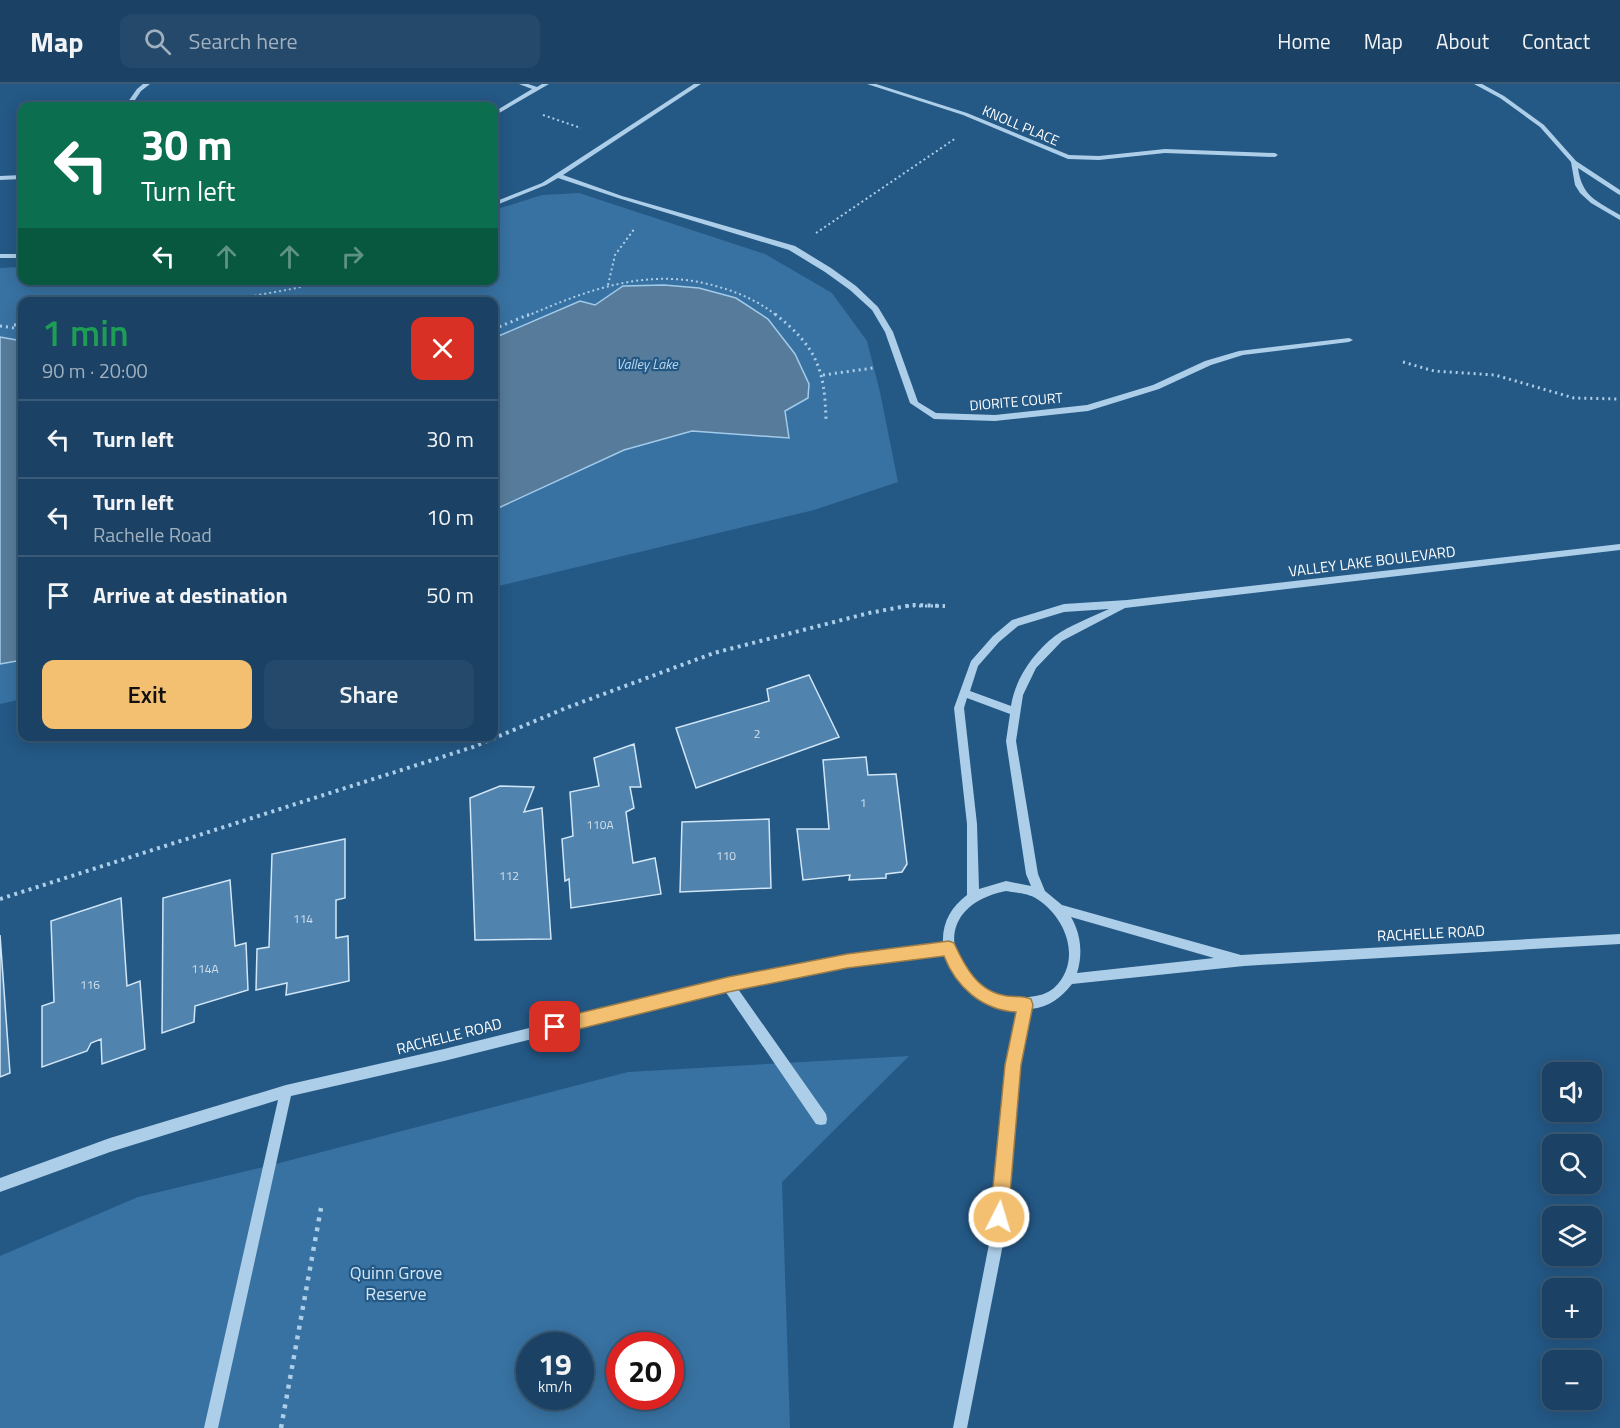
<!DOCTYPE html>
<html lang="en">
<head>
<meta charset="utf-8">
<style>
	:root { --surface:#1b4264; --page:#24496a; --text:#f1f3f6; --muted:#a0b0bf; --line:#395b78; --accent:#f3c071 }
	body { margin:0; font-family:"Titillium Web",sans-serif; background:var(--page); color:var(--text); height:100vh; display:flex; flex-direction:column; font-size:22px; white-space:nowrap }
	* { box-sizing:border-box; margin:0 }
	p { font-size:20px; color:var(--muted) }
	.icon { flex:none; width:33px; height:33px; fill:none; stroke:currentColor; stroke-width:2; stroke-linecap:round; stroke-linejoin:round }
	.map { position:relative; flex:1; overflow:hidden }
	.drawer { position:absolute; left:18px; top:213px; width:480px; height:444px; display:flex; flex-direction:column; background:var(--surface); border-radius:12px; box-shadow:0 3px 15px #0003,0 0 0 2px var(--line) }
	.drawer>* { flex:none }
	.hud { position:absolute; left:18px; top:18px; width:480px; height:183px; border-radius:12px; box-shadow:0 3px 15px #0003,0 0 0 2px var(--line); background:#0b6e4f; color:#fff; overflow:hidden }
	.controls { position:absolute; left:1542px; top:978px; display:grid; gap:12px }
	.controls a { display:grid; place-items:center; width:60px; height:60px; border-radius:12px; background:var(--surface); box-shadow:0 3px 15px #0003,0 0 0 2px var(--line); font-size:30px }
	.speed { position:absolute; left:516px; top:1248px; display:flex; gap:12px; font-size:30px; font-weight:700; text-align:center }
	.speed>* { display:grid; place-content:center; width:78px; height:78px; border-radius:50%; background:var(--surface); box-shadow:0 3px 15px #0003,0 0 0 2px var(--line); line-height:1 }
	.speed small { font-size:15px; font-weight:400 }
	.speed .limit { border:9px solid #d22; background:#fff; color:#111 }
	.pin { position:absolute; display:grid; place-items:center; width:51px; height:51px; color:#fff; margin:-26px; border-radius:12px; box-shadow:0 3px 9px #0006 }
	.me { position:absolute; width:66px; margin:-33px; rotate:5deg; stroke-linejoin:round; filter:drop-shadow(0 0 4px #0008) }
	.turn { display:flex; align-items:center; gap:21px; height:126px; padding:0 24px; font-size:27px }
	.turn .icon { width:78px; height:78px; stroke-width:2.5 }
	.turn b { display:block; font-size:42px; line-height:51px }
	.lanes { display:flex; align-items:center; height:57px; padding:0 24px; background:#0003; justify-content:center; gap:30px; direction:ltr }
	.lanes .off { opacity:.35 }
	.round { display:grid; place-items:center; flex:none; width:63px; height:63px; border-radius:12px; background:var(--page) }
	.overview { display:flex; align-items:center; justify-content:space-between; height:102px; padding:0 24px }
	h1 { font-size:36px; font-weight:600; line-height:45px; color:#1e9e55 }
	.action { display:flex; gap:12px; margin-top:auto; padding:12px 24px }
	.action a { flex:1; height:69px; border-radius:12px; background:var(--accent); color:#111; font-size:24px; font-weight:600; line-height:69px; text-align:center }
	.action a+a { background:var(--page); color:var(--text) }
	ul { padding:0; list-style:none }
	li { display:flex; align-items:center; gap:18px; height:78px; padding:0 24px; border-top:2px solid var(--line) }
	li div { flex:1 }
	li b { display:block; font-size:22px }
	li em { font-style:normal }
	header { display:flex; align-items:center; gap:36px; box-sizing:border-box; height:84px; padding:0 30px; background:var(--surface); border-bottom:2px solid var(--line) }
	header strong { font-size:28px }
	nav { display:flex; gap:33px; margin-inline-start:auto; font-size:21px }
	.search { width:420px; height:54px; background:var(--page); display:flex; align-items:center; gap:15px; box-sizing:border-box; padding:0 21px; border-radius:12px; color:var(--muted); font-size:22px }
	.map>svg:first-child { display:block }
	.green { fill:#3872a2; fill-rule:evenodd }
	.water { fill:#577c9b; stroke:#a2cae9; stroke-width:1.5 }
	.building { fill:#5084af; stroke:#d1e6f6; stroke-width:1.5 }
	.lines { fill:none; stroke-linecap:round; stroke-linejoin:round }
	.path-far3 { stroke:#adcee8; stroke-width:2; stroke-dasharray:2 3; stroke-linecap:butt }
	.path-far2 { stroke:#adcee8; stroke-width:3; stroke-dasharray:2 4; stroke-linecap:butt }
	.path-far1 { stroke:#adcee8; stroke-width:4; stroke-dasharray:3 4.5; stroke-linecap:butt }
	.path { stroke:#adcee8; stroke-width:4.5; stroke-dasharray:4 6; stroke-linecap:butt }
	.minor { fill:#adcee8; fill-rule:evenodd }
	.route { fill:#f3c071; stroke:#9e7d49; stroke-width:1.5 }
	.labels { text-anchor:middle; dominant-baseline:central; stroke-width:4.5; stroke-linejoin:round; paint-order:stroke }
	.number-label { font-size:12px; fill:#d3e0eb }
	.far-street-label { font-size:14px; fill:#fff; stroke:#245885 }
	.far-water-label { font-size:14px; font-style:italic; fill:#b9d8f0; stroke:#245885 }
	.street-label { font-size:15px; fill:#fff; stroke:#245885 }
	.near-park-label { font-size:18px; fill:#d1e6f6; stroke:#245885 }
</style>
</head>
<body>
<header>
<strong>Map</strong>
<div class="search"><svg class="icon" aria-label="search" viewBox="0 0 24 24"><circle cx="10" cy="10" r="6"/><path d="M15 15l6 6"/></svg>Search here</div>
<nav><a>Home</a><a>Map</a><a>About</a><a>Contact</a></nav>
</header>
<div class="map">
<svg width="1620" height="1344" viewBox="0 0 1620 1344">
	<rect width="100%" height="100%" fill="#245885"/>
	<path class="green" d="M 579,109 L 765,170 L 832,209 L 867,257 L 880,308 L 898,398 L 814,426 L 494,503 L 494,218 L 22,218 L 22,615 L 0,620 L 0,184 L 22,183 L 22,196 L 494,196 L 494,126 L 542,111 Z
		M 909,972 L 782,1098 L 790,1344 L 0,1344 L 0,1172 L 138,1113 L 268,1082 L 628,988 ZM 530,1262 L 580,1262 L 580,1312 L 530,1312 ZM 620,1262 L 670,1262 L 670,1312 L 620,1312 Z"/>
	<path class="water" d="M 664,201 L 699,204 L 736,214 L 768,235 L 795,270 L 809,300 L 808,314 L 785,327 L 789,354 L 692,347 L 624,366 L 494,426 L 494,254 L 580,217 L 595,221 L 623,202 Z
		M 0,253 L 22,257 L 22,576 L 0,580 Z"/>
	<path class="building" d="M 809,591 L 839,653 L 696,704 L 676,644 L 769,617 L 767,605 Z
		M 634,660 L 641,703 L 630,703 L 634,724 L 626,728 L 633,779 L 655,774 L 661,810 L 571,824 L 569,795 L 565,797 L 562,755 L 573,752 L 570,708 L 599,702 L 594,674 Z
		M 866,673 L 868,691 L 896,690 L 907,780 L 902,788 L 886,790 L 886,794 L 849,796 L 850,791 L 803,796 L 797,745 L 829,745 L 823,676 Z
		M 500,702 L 534,703 L 524,728 L 542,724 L 551,855 L 475,856 L 470,714 Z
		M 769,735 L 771,804 L 680,808 L 682,738 Z
		M 345,755 L 345,814 L 336,816 L 336,854 L 348,852 L 349,897 L 286,911 L 287,899 L 256,906 L 257,865 L 269,863 L 272,770 Z
		M 230,796 L 235,862 L 246,859 L 248,906 L 195,922 L 194,938 L 162,949 L 163,814 Z
		M 121,814 L 127,902 L 140,897 L 145,965 L 102,980 L 101,955 L 91,959 L 87,967 L 42,983 L 42,922 L 54,918 L 51,837 Z
		M 0,851 L 10,989 L 0,993 Z"/>
	<g class="lines">
		<path class="path-far3" d="M 543,31 L 581,44
			M 816,149 L 956,54
			M 608,201 L 615,171 L 635,144
			M 220,218 L 297,204 L 321,196
			M 527,232 C 590,205 650,182 719,203 C 740,209 760,218 777,232"/>
		<path class="path-far2" d="M 775,230 C 817,263 825,286 826,337
			M 14,241 L 22,240
			M 0,242 L 22,245
			M 494,245 L 530,230
			M 1403,278 L 1434,287 L 1495,291 L 1574,314 L 1620,315
			M 823,291 L 873,284
			M 907,522 L 943,522"/>
		<path class="path-far1" d="M 0,815 L 473,663 L 566,624 L 714,569 L 869,529 L 912,521 L 945,522"/>
		<path class="path" d="M 281,1344 L 321,1124"/>
		<path class="minor" d="M 143,0 L 150,0 L 141,7 L 131,22 L 125,22 L 137,5 Z
			M 519,0 L 528,0 L 537,3 L 542,0 L 549,0 L 494,32 L 494,28 L 532,5 Z
			M 694,0 L 701,0 L 563,91 L 622,112 L 795,162 L 831,184 L 856,202 L 878,223 L 893,248 L 918,318 L 936,329 L 995,331 L 1087,321 L 1153,301 L 1205,277 L 1239,267 L 1349,254 L 1353,256 L 1349,258 L 1243,271 L 1211,281 L 1159,305 L 1088,327 L 995,337 L 934,335 L 910,319 L 885,248 L 872,226 L 850,206 L 825,188 L 789,166 L 618,114 L 558,94 L 546,101 L 494,122 L 494,118 L 542,99 Z
			M 867,0 L 876,0 L 967,29 L 1069,71 L 1099,72 L 1165,65 L 1275,69 L 1278,71 L 1275,73 L 1165,69 L 1099,76 L 1068,75 L 963,31 Z
			M 1474,0 L 1482,0 L 1504,12 L 1544,41 L 1576,77 L 1620,106 L 1620,111 L 1618,110 L 1578,84 C 1582,113 1597,117 1620,131 L 1620,136 L 1591,119 L 1580,109 L 1575,101 L 1571,78 L 1540,43 L 1500,14 Z
			M 22,91 L 22,95 L 0,96 L 0,92 Z
			M 0,170 L 22,170 L 22,174 L 0,174 Z
			M 1620,460 L 1620,466 L 1125,524 L 1062,557 L 1036,584 L 1023,611 L 1016,657 L 1038,790 L 1045,807 L 1062,821 L 1241,871 L 1620,850 L 1620,860 L 1244,882 L 1072,900 C 1061,914 1049,923 1031,925 L 1019,981 L 1004,1155 L 967,1344 L 953,1344 L 990,1155 L 1007,981 L 1019,926 C 984,924 957,902 945,870 L 847,883 L 738,905 L 826,1030 L 827,1035 L 826,1040 L 821,1041 L 816,1040 L 725,907 L 444,977 L 291,1012 L 218,1344 L 204,1344 L 278,1016 L 110,1068 L 0,1108 L 0,1094 L 110,1054 L 286,1001 L 444,965 L 728,895 L 847,871 L 943,859 C 942,839 951,823 967,811 L 967,740 L 954,624 L 971,577 L 993,552 L 1012,536 L 1064,520 L 1127,516 ZM 1109,525 C 1094,532 1068,542 1055,552 C 1033,569 1015,595 1011,622 L 970,607 L 978,582 L 999,558 L 1018,542 L 1064,528 ZM 967,614 L 1010,630 L 1006,657 L 1026,790 L 1031,802 L 1006,797 L 979,805 L 977,740 L 964,624 ZM 1006,807 C 1016,809 1028,809 1037,815 C 1066,833 1083,877 1054,904 C 1047,910 1038,912 1029,913 C 956,920 916,825 1006,807 ZM 1071,833 L 1214,874 L 1077,889 C 1083,870 1081,850 1071,833 Z"/>
	</g>
	<path class="route" d="M 949,857 L 954,859 C 965,883 978,908 1007,912 C 1015,913 1023,912 1031,915 L 1033,921 L 1021,981 L 1008,1133 L 1005,1139 L 999,1142 L 993,1139 L 990,1133 L 1005,981 L 1016,928 C 982,926 956,903 944,872 L 847,884 L 728,908 L 555,951 L 549,949 L 547,943 L 549,938 L 555,935 L 728,893 L 847,870 Z"/>
	<g class="labels">
		<g class="number-label">
			<text x="757" y="649">2</text>
			<text x="863" y="718">1</text>
			<text x="600" y="740">110A</text>
			<text x="726" y="771">110</text>
			<text x="509" y="791">112</text>
			<text x="303" y="834">114</text>
			<text x="205" y="884">114A</text>
			<text x="90" y="900">116</text>
		</g>
		<g class="far-street-label">
			<text transform="translate(1021 41) rotate(23)">KNOLL PLACE</text>
			<text transform="translate(1016 317) rotate(-5)">DIORITE COURT</text>
		</g>
		<g class="far-water-label">
			<text x="647" y="279">Valley Lake</text>
		</g>
		<g class="street-label">
			<text transform="translate(1372 477) rotate(-7)">VALLEY LAKE BOULEVARD</text>
			<text transform="translate(1431 849) rotate(-3)">RACHELLE ROAD</text>
			<text transform="translate(449 952) rotate(-14)">RACHELLE ROAD</text>
		</g>
		<g class="near-park-label">
			<text x="396" y="1188">Quinn Grove<tspan x="396" dy="21">Reserve</tspan></text>
		</g>
	</g>
</svg>
<div class="controls">
<a><svg class="icon" aria-label="sound" viewBox="0 0 24 24"><path d="M4 9h4l5-4v14l-5-4H4zM17 9q2 3 0 6"/></svg></a>
<a><svg class="icon" aria-label="search" viewBox="0 0 24 24"><circle cx="10" cy="10" r="6"/><path d="M15 15l6 6"/></svg></a>
<a><svg class="icon" aria-label="layers" viewBox="0 0 24 24"><path d="M12 4l9 5-9 5-9-5zM3 14l9 5 9-5"/></svg></a>
<a>+</a>
<a>−</a>
</div>
<div class="speed"><div>19<small>km/h</small></div><div class="limit">20</div></div>
<div class="pin" style="left:555px;top:943px;background:#d93025"><svg class="icon" aria-label="arrive" viewBox="0 0 24 24"><path d="M6 21V4h12l-3 4 3 4H6"/></svg></div>
<svg class="me" style="left:999px;top:1133px" viewBox="-20 -20 40 40"><circle r="17" fill="#f3c071" stroke="#fff" stroke-width="3"/><path d="M0-11L8 9 0 5-8 9z" fill="#fff"/></svg>
<div class="hud">
<div class="turn"><svg class="icon" aria-label="left" viewBox="0 0 24 24"><path d="M17 20v-9H6M10 6l-5 5 5 5"/></svg><div><b>30 m</b>Turn left</div></div>
<div class="lanes"><svg class="icon" aria-label="left" viewBox="0 0 24 24"><path d="M17 20v-9H6M10 6l-5 5 5 5"/></svg><svg class="icon off" aria-label="ahead" viewBox="0 0 24 24"><path d="M12 20V5M6 11l6-6 6 6"/></svg><svg class="icon off" aria-label="ahead" viewBox="0 0 24 24"><path d="M12 20V5M6 11l6-6 6 6"/></svg><svg class="icon off" aria-label="right" viewBox="0 0 24 24"><path d="M7 20v-9h11M14 6l5 5-5 5"/></svg></div>
</div>
<section class="drawer">
<div class="overview"><div><h1>1 min</h1><p>90 m · 20:00</p></div><a class="round" style="background:#d93025;color:#fff"><svg class="icon" aria-label="close" viewBox="0 0 24 24"><path d="M6 6l12 12M18 6L6 18"/></svg></a></div>
<ul>
<li><svg class="icon" aria-label="left" viewBox="0 0 24 24"><path d="M17 20v-9H6M10 6l-5 5 5 5"/></svg><div><b>Turn left</b></div><em>30 m</em></li>
<li><svg class="icon" aria-label="left" viewBox="0 0 24 24"><path d="M17 20v-9H6M10 6l-5 5 5 5"/></svg><div><b>Turn left</b><p>Rachelle Road</p></div><em>10 m</em></li>
<li><svg class="icon" aria-label="arrive" viewBox="0 0 24 24"><path d="M6 21V4h12l-3 4 3 4H6"/></svg><div><b>Arrive at destination</b></div><em>50 m</em></li>
</ul>
<div class="action"><a>Exit</a><a>Share</a></div>
</section>
</div>
</body>
</html>
